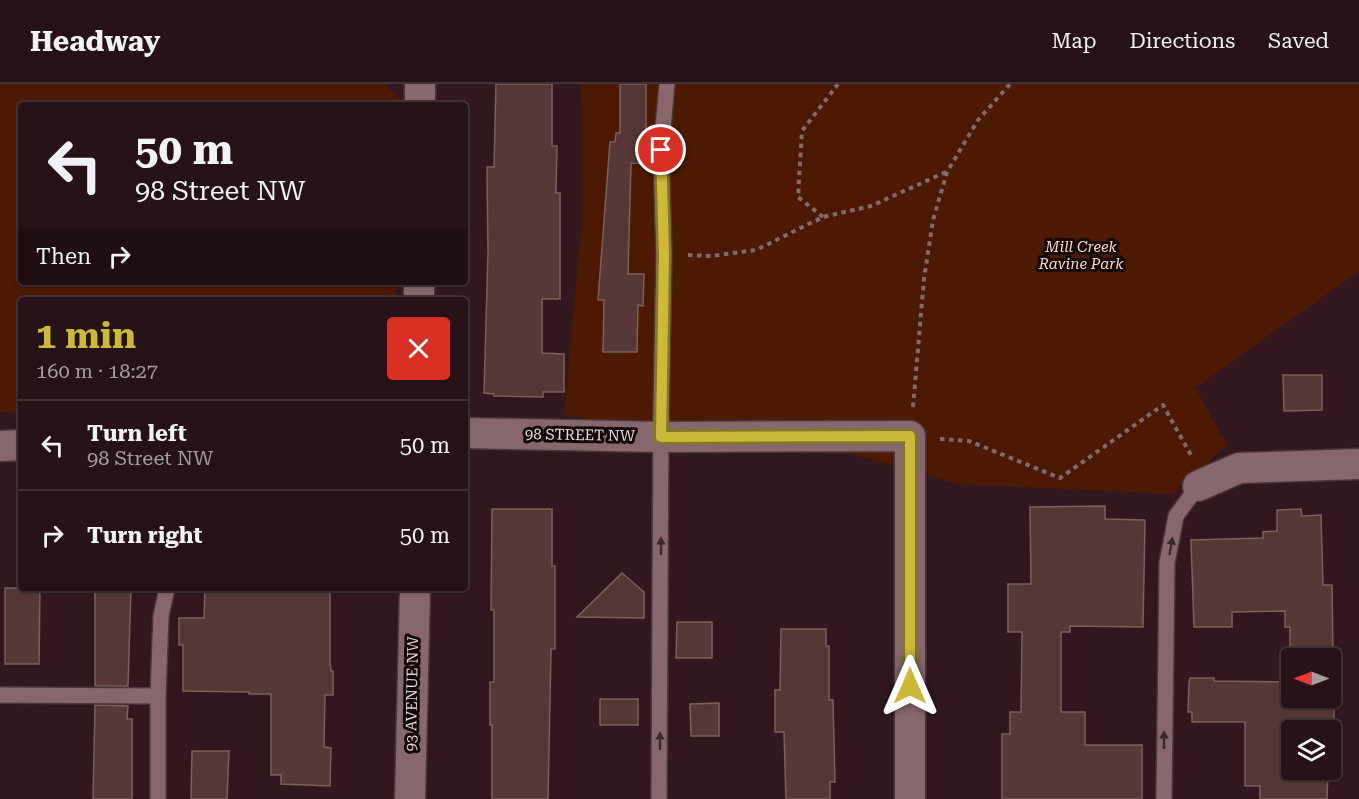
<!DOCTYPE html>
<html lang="en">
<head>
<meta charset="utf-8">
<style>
	:root { --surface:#261216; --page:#2e1b1f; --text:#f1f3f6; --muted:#a49ea1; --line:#423235; --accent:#cdb938 }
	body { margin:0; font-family:"Roboto Serif",serif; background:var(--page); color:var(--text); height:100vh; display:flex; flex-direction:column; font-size:22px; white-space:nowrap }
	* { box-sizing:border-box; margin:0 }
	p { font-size:20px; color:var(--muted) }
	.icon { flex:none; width:33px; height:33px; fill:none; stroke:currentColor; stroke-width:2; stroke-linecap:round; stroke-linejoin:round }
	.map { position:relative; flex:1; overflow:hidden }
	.panel { position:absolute; left:18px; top:213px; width:450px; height:294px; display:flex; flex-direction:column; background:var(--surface); border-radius:6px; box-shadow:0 2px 4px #0004,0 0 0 2px var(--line) }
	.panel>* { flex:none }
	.top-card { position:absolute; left:18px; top:18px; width:450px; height:183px; border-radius:6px; box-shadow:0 2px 4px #0004,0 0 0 2px var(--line); background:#261216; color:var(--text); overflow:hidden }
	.needle { width:39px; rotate:270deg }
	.fabs { position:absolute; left:1281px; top:564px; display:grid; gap:12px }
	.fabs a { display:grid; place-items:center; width:60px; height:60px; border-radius:6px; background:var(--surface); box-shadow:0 2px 4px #0004,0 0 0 2px var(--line); font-size:30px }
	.pin { position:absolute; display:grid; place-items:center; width:51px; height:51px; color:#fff; margin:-26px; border:3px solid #fff; border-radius:50%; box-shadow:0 2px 6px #0007 }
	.me { position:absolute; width:66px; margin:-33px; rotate:0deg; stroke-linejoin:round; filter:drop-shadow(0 0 4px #0008) }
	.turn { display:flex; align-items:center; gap:21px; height:126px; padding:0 18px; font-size:27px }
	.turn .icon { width:78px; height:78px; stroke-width:2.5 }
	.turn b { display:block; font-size:42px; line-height:51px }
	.then { display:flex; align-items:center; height:57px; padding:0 18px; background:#0003; gap:12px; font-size:22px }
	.round { display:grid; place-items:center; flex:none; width:63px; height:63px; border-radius:6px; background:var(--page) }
	.summary { display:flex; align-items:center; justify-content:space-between; height:102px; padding:0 18px }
	h1 { font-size:36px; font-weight:700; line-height:45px; color:var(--accent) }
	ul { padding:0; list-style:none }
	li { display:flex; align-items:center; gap:18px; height:90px; padding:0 18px; border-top:2px solid var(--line) }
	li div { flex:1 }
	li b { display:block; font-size:22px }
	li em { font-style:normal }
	header { display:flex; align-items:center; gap:36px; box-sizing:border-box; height:84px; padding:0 30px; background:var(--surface); border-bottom:2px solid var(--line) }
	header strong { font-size:28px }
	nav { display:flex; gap:33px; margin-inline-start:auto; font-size:21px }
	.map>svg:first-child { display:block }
	.green { fill:#4c1a01 }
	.building { fill:#553835; stroke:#7e5f5b; stroke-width:1.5; fill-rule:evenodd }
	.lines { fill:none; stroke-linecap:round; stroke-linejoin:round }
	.service-casing { stroke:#4b363b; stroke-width:18 }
	.minor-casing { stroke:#4b363b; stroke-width:33 }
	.path { stroke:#816a6f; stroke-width:4; stroke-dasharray:4.5 4.5; stroke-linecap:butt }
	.service { stroke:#87676c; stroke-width:15 }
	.minor { stroke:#87676c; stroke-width:30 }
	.oneway { fill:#3b292c }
	.route-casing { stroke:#857824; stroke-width:15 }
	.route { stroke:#cdb938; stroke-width:10 }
	.labels { text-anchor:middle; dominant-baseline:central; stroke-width:6; stroke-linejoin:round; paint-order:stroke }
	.park-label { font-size:15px; font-style:italic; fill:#fed6c6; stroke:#120709 }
	.street-label { font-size:15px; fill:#ebd8db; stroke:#120709 }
</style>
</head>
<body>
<header>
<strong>Headway</strong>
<nav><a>Map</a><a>Directions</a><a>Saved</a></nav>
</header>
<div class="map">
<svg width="1359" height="715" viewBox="0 0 1359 715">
	<rect width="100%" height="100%" fill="#32181e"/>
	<path class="green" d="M 0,0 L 387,0 L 387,3 L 405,18 L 405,21 L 21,21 L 21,198 L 396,198 L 396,216 L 21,216 L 21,327 L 0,328 Z
		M 581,0 L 1359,0 L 1359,187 L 1195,304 L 1227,361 L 1173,410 L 958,400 L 853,370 L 661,353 L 564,330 L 583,128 Z"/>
	<path class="building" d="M 496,0 L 552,0 L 552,62 L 557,62 L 556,109 L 560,109 L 560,215 L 542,215 L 542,269 L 564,270 L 564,308 L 543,308 L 543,313 L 494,312 L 494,310 L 484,309 L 488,168 L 487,83 L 494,83 Z
		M 620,0 L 646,0 L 646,80 L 631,79 L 628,190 L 644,190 L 643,222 L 638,221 L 637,268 L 603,268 L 604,216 L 598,216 L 610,58 L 615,58 L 616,49 L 620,49 Z
		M 1283,291 L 1322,291 L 1322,326 L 1284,327 Z
		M 1105,422 L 1105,435 L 1145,436 L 1143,543 L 1070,542 L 1070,548 L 1061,548 L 1061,628 L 1085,628 L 1085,661 L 1142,661 L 1142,715 L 1002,715 L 1002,650 L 1010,650 L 1010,628 L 1021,628 L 1022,548 L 1008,548 L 1008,500 L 1031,500 L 1030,423 Z
		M 492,425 L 552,425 L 552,482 L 555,482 L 555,565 L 551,565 L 548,715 L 492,715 L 492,641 L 490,641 L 490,598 L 494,598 L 494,526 L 491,526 Z
		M 1301,425 L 1302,432 L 1321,431 L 1323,501 L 1332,501 L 1334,637 L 1292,637 L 1292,686 L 1328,686 L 1327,715 L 1260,715 L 1260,702 L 1245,702 L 1245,638 L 1192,638 L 1192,628 L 1188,628 L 1189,598 L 1190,594 L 1214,594 L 1214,597 L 1290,598 L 1290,543 L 1285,543 L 1285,527 L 1232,528 L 1232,543 L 1194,543 L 1191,456 L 1263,454 L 1263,448 L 1277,447 L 1277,426 ZM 1292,574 L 1330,574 L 1330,614 L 1292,614 Z
		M 622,489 L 644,508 L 644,534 L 577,533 Z
		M 5,504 L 40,504 L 39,580 L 5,580 Z
		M 95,504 L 131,504 L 128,602 L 95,602 Z
		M 205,504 L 330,504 L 330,577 L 331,587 L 333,587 L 333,611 L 325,611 L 324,663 L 331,664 L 330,702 L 281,700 L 281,691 L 271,691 L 271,610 L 249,610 L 249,608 L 183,607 L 183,561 L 179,561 L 179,534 L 204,534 Z
		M 677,538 L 712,538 L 712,574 L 676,574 Z
		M 781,545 L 826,545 L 826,562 L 829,562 L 829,616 L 833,616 L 835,698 L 830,698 L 830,715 L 786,715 L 784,648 L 775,648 L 775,606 L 780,606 Z
		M 600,615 L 638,615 L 638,641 L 600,641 Z
		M 719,619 L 719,652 L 691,652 L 690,620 Z
		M 95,621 L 128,622 L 127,635 L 132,635 L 132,715 L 93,715 Z
		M 192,667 L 229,667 L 227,715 L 191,715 Z"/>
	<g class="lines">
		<defs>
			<path id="service" d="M 0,611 L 158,612
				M 158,715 L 158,612 L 161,532 L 167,504
				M 659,715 L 661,327 L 664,170 L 661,66 L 667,0
				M 1164,715 L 1167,479 L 1176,432 L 1198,402"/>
			<path id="minor" d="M 420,0 L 420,21
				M 419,216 L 419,198
				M 465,349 L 661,353 L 910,352 L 910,715
				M 0,362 L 21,361
				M 1198,402 L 1239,384 L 1359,380
				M 410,715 L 415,504"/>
		</defs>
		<use href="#service" class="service-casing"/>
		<use href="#minor" class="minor-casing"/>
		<path class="path" d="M 823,133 L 798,113 L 802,47 L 838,0
			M 688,171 L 711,172 L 756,166 L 823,133 L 871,122 L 946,88
			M 913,323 L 924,195 L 933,136 L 947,88 L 978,36 L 1010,0
			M 940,355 L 969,357 L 1060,394 L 1163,321 L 1192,373"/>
		<use href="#service" class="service"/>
		<use href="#minor" class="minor"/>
	</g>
	<defs><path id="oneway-solid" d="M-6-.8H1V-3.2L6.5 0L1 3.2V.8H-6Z" transform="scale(1.5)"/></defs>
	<g class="oneway">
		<use href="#oneway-solid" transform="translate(661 462) rotate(-90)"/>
		<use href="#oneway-solid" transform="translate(1171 462) rotate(-80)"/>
		<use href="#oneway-solid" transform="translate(1164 656) rotate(-90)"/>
		<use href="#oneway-solid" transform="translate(660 657) rotate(-90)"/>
	</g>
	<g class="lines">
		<defs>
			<path id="route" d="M 661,66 L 664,170 L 661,353 L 910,352 L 910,602"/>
		</defs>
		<use href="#route" class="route-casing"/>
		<use href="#route" class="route"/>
	</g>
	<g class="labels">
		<g class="park-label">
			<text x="1081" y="163">Mill Creek<tspan x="1081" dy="17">Ravine Park</tspan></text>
		</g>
		<g class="street-label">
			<text transform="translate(580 351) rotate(1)">98 STREET NW</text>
			<text transform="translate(412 610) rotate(-89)">93 AVENUE NW</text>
		</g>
	</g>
</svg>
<div class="fabs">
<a><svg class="needle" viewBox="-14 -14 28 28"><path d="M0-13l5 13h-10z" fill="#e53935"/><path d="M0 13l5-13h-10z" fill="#a49ea1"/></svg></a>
<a><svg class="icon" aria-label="layers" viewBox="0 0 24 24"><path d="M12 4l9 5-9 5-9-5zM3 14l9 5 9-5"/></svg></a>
</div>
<div class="pin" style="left:661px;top:66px;background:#d93025"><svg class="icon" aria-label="arrive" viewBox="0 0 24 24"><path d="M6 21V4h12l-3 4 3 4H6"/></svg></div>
<svg class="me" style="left:910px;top:602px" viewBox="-20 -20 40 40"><path d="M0-17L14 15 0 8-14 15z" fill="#cdb938" stroke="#fff" stroke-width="4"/></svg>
<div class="top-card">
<div class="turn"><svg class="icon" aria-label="left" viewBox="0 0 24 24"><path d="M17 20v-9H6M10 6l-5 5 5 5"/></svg><div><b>50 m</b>98 Street NW</div></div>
<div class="then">Then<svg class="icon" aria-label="right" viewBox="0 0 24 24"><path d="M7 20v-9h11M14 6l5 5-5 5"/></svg></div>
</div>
<section class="panel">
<div class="summary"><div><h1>1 min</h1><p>160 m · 18:27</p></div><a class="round" style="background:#d93025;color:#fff"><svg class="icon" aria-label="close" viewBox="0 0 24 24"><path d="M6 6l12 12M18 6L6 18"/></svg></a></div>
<ul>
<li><svg class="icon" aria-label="left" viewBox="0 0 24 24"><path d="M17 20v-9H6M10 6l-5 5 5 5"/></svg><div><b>Turn left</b><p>98 Street NW</p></div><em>50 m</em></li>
<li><svg class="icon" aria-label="right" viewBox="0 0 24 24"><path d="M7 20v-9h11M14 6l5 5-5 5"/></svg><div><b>Turn right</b></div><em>50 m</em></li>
</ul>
</section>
</div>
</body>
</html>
